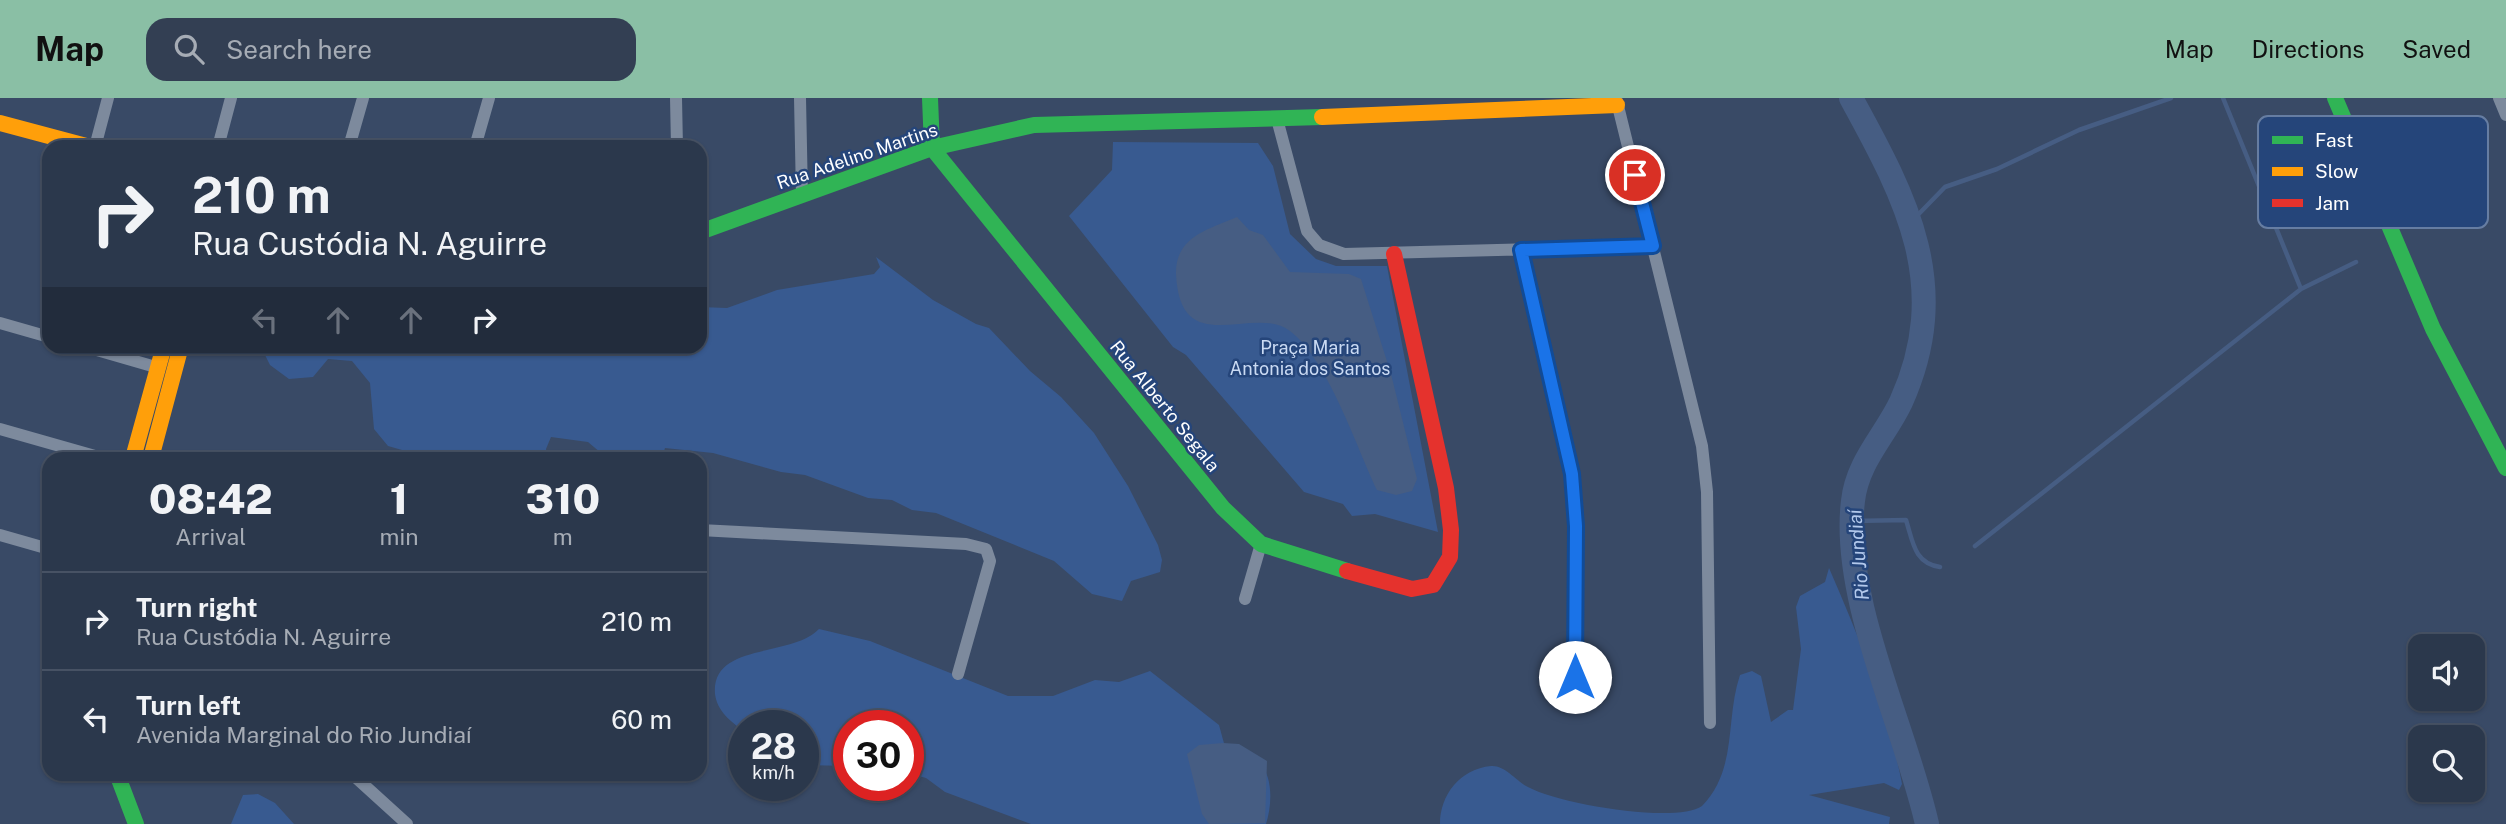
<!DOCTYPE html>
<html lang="en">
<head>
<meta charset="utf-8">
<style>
	:root { --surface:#2b384c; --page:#333f53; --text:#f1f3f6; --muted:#a6acb5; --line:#475264; --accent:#8abfa5 }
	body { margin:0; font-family:"Public Sans",sans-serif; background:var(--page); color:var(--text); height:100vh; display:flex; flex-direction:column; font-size:26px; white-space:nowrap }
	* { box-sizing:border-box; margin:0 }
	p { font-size:23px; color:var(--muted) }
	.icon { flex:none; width:38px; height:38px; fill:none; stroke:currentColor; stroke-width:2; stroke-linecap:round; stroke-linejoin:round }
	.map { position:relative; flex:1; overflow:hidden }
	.drawer { position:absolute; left:42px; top:354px; width:665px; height:329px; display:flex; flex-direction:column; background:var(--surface); border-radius:21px; box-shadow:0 2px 5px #0004,0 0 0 2px var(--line) }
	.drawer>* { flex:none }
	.banner { position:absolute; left:42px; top:42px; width:665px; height:214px; border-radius:21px; box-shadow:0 2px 5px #0004,0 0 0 2px var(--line); background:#2b384c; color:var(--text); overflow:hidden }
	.controls { position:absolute; left:2408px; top:536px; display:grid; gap:14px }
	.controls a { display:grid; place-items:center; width:77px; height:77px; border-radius:14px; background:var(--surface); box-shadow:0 2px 5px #0004,0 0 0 2px var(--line); font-size:35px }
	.speed { position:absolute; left:728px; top:612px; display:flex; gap:14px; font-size:35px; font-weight:700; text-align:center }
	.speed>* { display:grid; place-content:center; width:91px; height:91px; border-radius:50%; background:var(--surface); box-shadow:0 2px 5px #0004,0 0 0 2px var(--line); line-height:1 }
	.speed small { font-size:18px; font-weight:400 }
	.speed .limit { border:10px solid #d22; background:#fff; color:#111 }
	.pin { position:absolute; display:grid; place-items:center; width:60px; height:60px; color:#fff; margin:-30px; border:4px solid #fff; border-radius:50%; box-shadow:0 2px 7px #0007 }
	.me { position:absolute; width:77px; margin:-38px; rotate:0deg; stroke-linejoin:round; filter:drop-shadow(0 0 5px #0008) }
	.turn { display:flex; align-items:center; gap:24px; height:147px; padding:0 35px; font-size:32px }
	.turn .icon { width:91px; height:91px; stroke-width:2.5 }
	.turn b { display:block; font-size:49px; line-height:60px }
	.lanes { display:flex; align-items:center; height:66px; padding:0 35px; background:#0003; justify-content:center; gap:35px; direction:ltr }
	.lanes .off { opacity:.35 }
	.eta { display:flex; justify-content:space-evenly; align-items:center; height:119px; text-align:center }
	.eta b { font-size:42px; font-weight:800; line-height:49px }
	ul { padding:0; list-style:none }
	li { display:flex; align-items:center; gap:21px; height:98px; padding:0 35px; border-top:2px solid var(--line) }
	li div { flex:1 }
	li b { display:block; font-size:26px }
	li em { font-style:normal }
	header { display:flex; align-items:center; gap:42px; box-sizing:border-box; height:98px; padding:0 35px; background:var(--accent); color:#111 }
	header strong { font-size:33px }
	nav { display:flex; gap:38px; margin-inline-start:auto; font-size:24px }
	.search { width:490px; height:63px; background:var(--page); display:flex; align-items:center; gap:18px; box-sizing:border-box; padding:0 24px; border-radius:21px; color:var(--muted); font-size:26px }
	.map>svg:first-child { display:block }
	.green { fill:#385a90 }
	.water { fill:#465d83 }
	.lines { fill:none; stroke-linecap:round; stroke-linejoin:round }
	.stream { stroke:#465d83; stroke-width:4.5 }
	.river { stroke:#465d83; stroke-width:24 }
	.street { stroke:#7d8a9d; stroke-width:12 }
	.fast { stroke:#30b455; stroke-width:16 }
	.slow { stroke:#ff9f0a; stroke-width:16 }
	.jam { stroke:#e5322d; stroke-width:16 }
	.route-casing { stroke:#114b97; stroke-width:18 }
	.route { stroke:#1a73e8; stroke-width:12 }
	.labels { text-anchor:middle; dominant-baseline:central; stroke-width:5; stroke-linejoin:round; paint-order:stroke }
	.street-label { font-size:18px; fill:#fff; stroke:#25457a }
	.park-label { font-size:18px; fill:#cadaf3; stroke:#25457a }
	.water-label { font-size:19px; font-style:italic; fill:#b3c9ec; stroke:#25457a }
	.key { fill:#25457a; stroke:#667da2; stroke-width:2 }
	.key-label { font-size:19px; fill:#fff }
</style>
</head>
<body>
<header>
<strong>Map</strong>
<div class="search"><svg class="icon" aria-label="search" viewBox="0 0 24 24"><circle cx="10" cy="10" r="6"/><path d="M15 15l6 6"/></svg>Search here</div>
<nav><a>Map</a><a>Directions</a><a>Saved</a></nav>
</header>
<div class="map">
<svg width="2506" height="726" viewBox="0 0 2506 726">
	<rect width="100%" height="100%" fill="#394a66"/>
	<path class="green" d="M 1113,44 L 1258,45 L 1273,68 L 1290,136 L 1316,161 L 1336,168 L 1387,168 L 1438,434 L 1375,416 L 1352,418 L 1343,406 L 1304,394 L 1186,257 L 1173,249 L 1069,118 L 1112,72 Z
		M 876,159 L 933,202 L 976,226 L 989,230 L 1030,273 L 1061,299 L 1094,335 L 1128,388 L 1158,447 L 1162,462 L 1160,474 L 1131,483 L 1122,503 L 1092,496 L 1054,463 L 936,415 L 912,412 L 892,402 L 868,400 L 805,377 L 781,374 L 713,355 L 665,350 L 662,360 L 607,360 L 588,344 L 551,339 L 546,351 L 548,360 L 419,360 L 416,356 L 388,348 L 374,331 L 370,285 L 352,263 L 328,261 L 313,279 L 289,281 L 270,267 L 261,249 L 700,248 L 700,209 L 727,210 L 777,192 L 874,176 L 880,169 Z
		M 1829,470 C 1860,541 1888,611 1902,686 L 1899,692 L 1884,685 L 1809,697 L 1890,719 L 1889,726 L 1440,726 C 1440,697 1460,671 1491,668 C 1505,667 1516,683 1528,689 C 1559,706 1676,726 1702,708 C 1738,671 1725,621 1740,577 L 1752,573 L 1761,578 L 1771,624 L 1788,612 L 1793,612 L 1801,551 L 1796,509 L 1800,498 L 1825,484 Z
		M 819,531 L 870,543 L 1008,598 L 1053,598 L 1095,582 L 1119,584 L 1150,573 L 1219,627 L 1225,649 C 1234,653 1249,656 1257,662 C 1274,677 1272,707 1266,726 L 1031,726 L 945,694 L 926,680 L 908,675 L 908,628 L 849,628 L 849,668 L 803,667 L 803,628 L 744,628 L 744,633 C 731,624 717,613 715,596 C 711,544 791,560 819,531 Z
		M 258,696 L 275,705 L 294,726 L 231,726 L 243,697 Z"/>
	<path class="water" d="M 1237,119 L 1249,132 L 1263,137 L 1290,174 L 1349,176 L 1361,181 L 1391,276 L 1417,381 L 1412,393 L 1396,397 L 1377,392 C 1356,348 1328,262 1290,233 C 1253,205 1180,264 1176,176 C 1175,138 1210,131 1237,119 Z
		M 1223,645 L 1239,646 L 1267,663 L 1265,725 L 1209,726 L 1202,716 L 1187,656 L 1199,647 Z"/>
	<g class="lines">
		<path class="stream" d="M 2223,0 L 2301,191
			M 1911,124 L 1945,89 L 1997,71 L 2079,32 L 2171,0
			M 1853,423 L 1906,422 C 1913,444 1914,465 1940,469
			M 1975,448 L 2301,191 L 2356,164"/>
		<path class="river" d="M 1851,0 C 1907,102 1953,188 1901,304 C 1885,338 1857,364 1853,403 C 1841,501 1905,628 1927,726"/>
		<path class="street" d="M 676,0 L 677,49
			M 800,0 L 802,98
			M 1616,0 L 1702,348 L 1707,394 L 1710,625
			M 2499,0 L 2506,17
			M 1277,21 L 1307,133 L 1319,147 L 1344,156 L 1653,148
			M 95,49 L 108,0
			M 218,49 L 231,0
			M 349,49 L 363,0
			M 475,49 L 489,0
			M 1521,152 L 1572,376 L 1576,427 L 1575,579
			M 0,225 L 49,239
			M 83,248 L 159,270
			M 0,331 L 102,360
			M 700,432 L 966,446 L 986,451 L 990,463 L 958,576
			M 0,437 L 49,451
			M 1245,501 L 1261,446
			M 352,676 L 407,726"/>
		<path class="fast" d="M 930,0 L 932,50 L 1223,410 L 1261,446 L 1347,473
			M 2335,0 L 2433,231 L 2506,370
			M 700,134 L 932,50 L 1034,27 L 1322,19
			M 117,676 L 136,726"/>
		<path class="slow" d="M 1322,19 L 1617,7
			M 0,25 L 90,49
			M 133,360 L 164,248
			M 151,360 L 181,248"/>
		<path class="jam" d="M 1347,473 L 1412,491 L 1433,487 L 1450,459 L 1451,432 L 1446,390 L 1394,156"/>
	</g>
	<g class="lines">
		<defs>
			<path id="route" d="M 1575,579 L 1576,428 L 1572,376 L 1521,152 L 1653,148 L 1635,77"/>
		</defs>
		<use href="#route" class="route-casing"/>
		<use href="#route" class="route"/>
	</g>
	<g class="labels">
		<g class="street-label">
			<text transform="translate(857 58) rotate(-19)">Rua Adelino Martins</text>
			<text transform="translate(1165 308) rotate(51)">Rua Alberto Segala</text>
		</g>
		<g class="park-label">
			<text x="1310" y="249">Praça Maria<tspan x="1310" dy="21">Antonia dos Santos</tspan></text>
		</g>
		<g class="water-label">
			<text transform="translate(1858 457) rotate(-95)">Rio Jundiaí</text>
		</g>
	</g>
	<rect x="2258" y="18" width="230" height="112" rx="10" class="key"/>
	<rect x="2272" y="38" width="31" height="8" fill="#30b455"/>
	<rect x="2272" y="69" width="31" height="9" fill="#ff9f0a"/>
	<rect x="2272" y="101" width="31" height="8" fill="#e5322d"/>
	<g class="key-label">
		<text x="2315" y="49">Fast</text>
		<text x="2315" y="80">Slow</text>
		<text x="2315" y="112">Jam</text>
	</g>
</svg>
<div class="controls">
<a><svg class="icon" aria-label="sound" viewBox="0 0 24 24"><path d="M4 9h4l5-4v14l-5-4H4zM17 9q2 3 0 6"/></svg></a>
<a><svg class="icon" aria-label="search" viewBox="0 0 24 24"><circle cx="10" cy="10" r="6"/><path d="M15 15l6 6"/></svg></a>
</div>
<div class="speed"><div>28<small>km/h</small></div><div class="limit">30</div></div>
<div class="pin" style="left:1635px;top:77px;background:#d93025"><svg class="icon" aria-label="arrive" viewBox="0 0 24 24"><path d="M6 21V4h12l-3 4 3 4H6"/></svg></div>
<svg class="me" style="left:1575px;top:579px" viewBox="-20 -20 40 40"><circle r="19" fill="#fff"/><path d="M0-13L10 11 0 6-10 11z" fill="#1a73e8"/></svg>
<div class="banner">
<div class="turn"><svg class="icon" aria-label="right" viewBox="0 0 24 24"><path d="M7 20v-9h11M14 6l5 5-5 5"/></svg><div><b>210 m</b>Rua Custódia N. Aguirre</div></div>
<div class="lanes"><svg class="icon off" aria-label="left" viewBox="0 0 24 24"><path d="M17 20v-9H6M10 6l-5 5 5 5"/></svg><svg class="icon off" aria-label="ahead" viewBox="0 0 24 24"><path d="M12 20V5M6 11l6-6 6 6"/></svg><svg class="icon off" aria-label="ahead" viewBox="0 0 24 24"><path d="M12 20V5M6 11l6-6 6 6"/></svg><svg class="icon" aria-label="right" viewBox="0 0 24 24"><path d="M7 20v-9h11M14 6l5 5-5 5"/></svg></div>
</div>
<section class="drawer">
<div class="eta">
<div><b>08:42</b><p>Arrival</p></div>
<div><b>1</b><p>min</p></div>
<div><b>310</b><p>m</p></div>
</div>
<ul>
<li><svg class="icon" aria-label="right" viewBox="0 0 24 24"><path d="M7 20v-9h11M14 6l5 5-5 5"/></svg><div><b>Turn right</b><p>Rua Custódia N. Aguirre</p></div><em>210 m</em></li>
<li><svg class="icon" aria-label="left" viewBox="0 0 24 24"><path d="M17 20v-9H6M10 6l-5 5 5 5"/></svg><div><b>Turn left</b><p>Avenida Marginal do Rio Jundiaí</p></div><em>60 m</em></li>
</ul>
</section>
</div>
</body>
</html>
